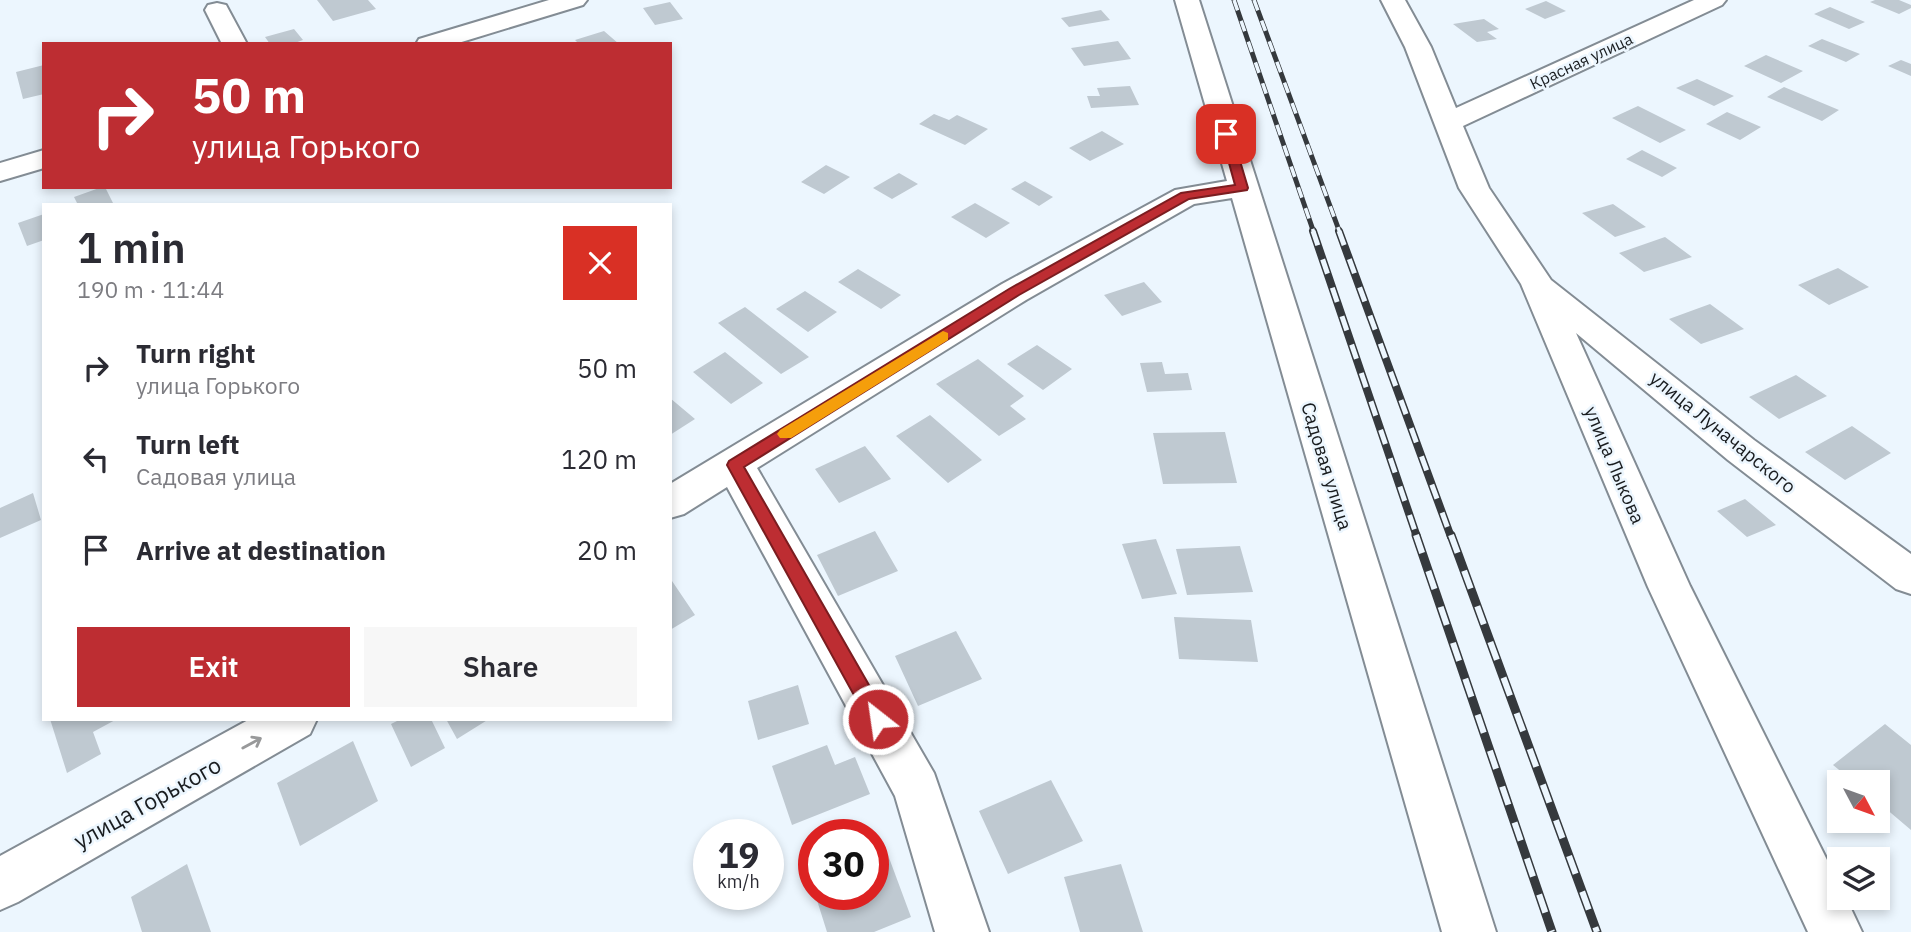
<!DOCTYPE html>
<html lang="en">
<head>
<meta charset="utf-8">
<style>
	:root { --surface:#fff; --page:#f7f7f7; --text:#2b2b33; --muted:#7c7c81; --accent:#bd2d32 }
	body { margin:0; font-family:"IBM Plex Sans",sans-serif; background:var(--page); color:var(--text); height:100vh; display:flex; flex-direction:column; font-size:26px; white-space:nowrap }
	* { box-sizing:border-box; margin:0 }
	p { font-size:23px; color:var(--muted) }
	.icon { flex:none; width:38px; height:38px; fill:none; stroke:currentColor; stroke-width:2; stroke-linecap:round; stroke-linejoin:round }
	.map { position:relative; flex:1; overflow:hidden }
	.drawer { position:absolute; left:42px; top:203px; width:630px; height:518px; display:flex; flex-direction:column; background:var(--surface); border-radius:0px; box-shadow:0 4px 10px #0003 }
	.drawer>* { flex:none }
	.banner { position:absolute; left:42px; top:42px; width:630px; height:147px; border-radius:0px; box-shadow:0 4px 10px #0003; background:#bd2d32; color:#fff; overflow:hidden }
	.needle { width:46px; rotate:131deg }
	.buttons { position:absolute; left:1827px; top:770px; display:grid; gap:14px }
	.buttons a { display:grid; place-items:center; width:63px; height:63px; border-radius:0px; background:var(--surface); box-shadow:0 4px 10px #0003; font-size:35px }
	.speed { position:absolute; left:693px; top:819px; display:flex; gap:14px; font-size:35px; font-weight:700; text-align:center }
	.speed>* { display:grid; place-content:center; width:91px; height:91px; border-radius:50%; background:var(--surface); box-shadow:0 4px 10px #0003; line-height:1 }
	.speed small { font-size:18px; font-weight:400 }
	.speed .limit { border:10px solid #d22; background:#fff; color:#111 }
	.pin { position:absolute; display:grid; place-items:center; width:60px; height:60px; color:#fff; margin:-30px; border-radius:14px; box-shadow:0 4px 10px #0006 }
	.me { position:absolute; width:77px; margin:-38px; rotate:330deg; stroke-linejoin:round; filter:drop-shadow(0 0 5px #0008) }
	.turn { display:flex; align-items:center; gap:24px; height:147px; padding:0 35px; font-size:32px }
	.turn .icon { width:91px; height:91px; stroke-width:2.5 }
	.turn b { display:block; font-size:49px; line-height:60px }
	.round { display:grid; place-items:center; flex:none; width:74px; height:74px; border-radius:0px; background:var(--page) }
	.summary { display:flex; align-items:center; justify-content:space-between; height:119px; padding:0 35px }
	h1 { font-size:42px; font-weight:600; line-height:52px }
	.cta { display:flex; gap:14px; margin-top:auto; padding:14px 35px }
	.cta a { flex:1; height:80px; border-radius:0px; background:var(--accent); color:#fff; font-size:28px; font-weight:600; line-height:80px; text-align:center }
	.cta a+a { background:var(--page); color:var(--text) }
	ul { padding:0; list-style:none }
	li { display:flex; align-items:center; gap:21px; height:91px; padding:0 35px }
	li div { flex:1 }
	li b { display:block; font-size:26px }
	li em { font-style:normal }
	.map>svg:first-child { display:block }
	.building { fill:#bfc9d1 }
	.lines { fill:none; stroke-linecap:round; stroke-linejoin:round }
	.minor-casing { stroke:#838c94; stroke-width:4 }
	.minor { fill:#fff; fill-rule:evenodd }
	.rail-far2-casing { stroke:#35393d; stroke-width:5 }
	.rail-far1-casing { stroke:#35393d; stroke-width:8 }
	.rail-casing { stroke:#35393d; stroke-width:9 }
	.rail-far2 { stroke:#ecf6fe; stroke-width:3.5; stroke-dasharray:11; stroke-linecap:butt }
	.rail-far1 { stroke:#ecf6fe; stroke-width:5; stroke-dasharray:15; stroke-linecap:butt }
	.rail { stroke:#ecf6fe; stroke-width:6; stroke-dasharray:19; stroke-linecap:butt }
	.oneway { stroke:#98999a }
	.route { fill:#bd2d32; stroke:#7b1d20; stroke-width:2 }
	.slow { fill:#f59e0b }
	.labels { text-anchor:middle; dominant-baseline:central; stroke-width:5; stroke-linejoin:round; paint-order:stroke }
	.far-street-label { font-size:16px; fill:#191c1f; stroke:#ecf6fe }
	.street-label { font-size:19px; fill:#191c1f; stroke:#ecf6fe }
	.near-street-label { font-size:23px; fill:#191c1f; stroke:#ecf6fe }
</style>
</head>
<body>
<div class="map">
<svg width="1911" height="932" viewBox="0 0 1911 932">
	<rect width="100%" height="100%" fill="#ecf6fe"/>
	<path class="building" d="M 317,0 L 368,0 L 376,9 L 333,21 Z
		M 1875,0 L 1899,0 L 1911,5 L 1911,8 L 1899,14 L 1870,2 Z
		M 1546,1 L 1566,11 L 1545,19 L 1525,9 Z
		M 670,2 L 683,19 L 655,25 L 643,8 Z
		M 1830,7 L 1865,22 L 1849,29 L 1814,14 Z
		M 1101,10 L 1110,20 L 1069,27 L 1061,18 Z
		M 1484,19 L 1499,29 L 1487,32 L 1497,39 L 1477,42 L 1453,24 Z
		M 294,29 L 303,40 L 292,44 L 270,44 L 265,37 Z
		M 604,31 L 619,44 L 579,44 L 575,40 Z
		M 1822,39 L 1860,54 L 1846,62 L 1808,46 Z
		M 1118,41 L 1131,59 L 1084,66 L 1071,48 Z
		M 1766,55 L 1803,71 L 1781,83 L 1744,66 Z
		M 1901,60 L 1911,64 L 1911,76 L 1888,66 Z
		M 44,65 L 44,94 L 23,99 L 16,72 Z
		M 1697,79 L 1734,96 L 1714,106 L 1676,88 Z
		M 1130,86 L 1139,105 L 1091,108 L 1087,96 L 1100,96 L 1097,88 Z
		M 1784,87 L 1839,110 L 1822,121 L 1767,97 Z
		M 1638,106 L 1686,130 L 1660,143 L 1612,118 Z
		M 1727,112 L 1761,127 L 1740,140 L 1706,124 Z
		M 934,114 L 949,120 L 957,115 L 988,129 L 965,145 L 919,124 Z
		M 1102,131 L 1124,144 L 1090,161 L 1069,148 Z
		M 1642,150 L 1677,168 L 1662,177 L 1626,159 Z
		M 826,165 L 850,177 L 824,194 L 801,182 Z
		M 899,173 L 918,184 L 892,199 L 873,188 Z
		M 1025,181 L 1053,197 L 1039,206 L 1011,189 Z
		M 102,187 L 105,187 L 114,205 L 78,205 L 74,197 Z
		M 975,203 L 1010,223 L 986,238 L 951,217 Z
		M 1613,204 L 1646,227 L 1615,237 L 1582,213 Z
		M 44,214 L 44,240 L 27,246 L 18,223 Z
		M 1665,237 L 1692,257 L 1644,272 L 1619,253 Z
		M 1838,268 L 1869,287 L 1829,305 L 1798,285 Z
		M 858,269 L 901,295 L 881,309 L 838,282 Z
		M 1144,282 L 1162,302 L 1122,316 L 1104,295 Z
		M 805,291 L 837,312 L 808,332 L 776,309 Z
		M 1710,304 L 1744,329 L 1701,344 L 1669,319 Z
		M 745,307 L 809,357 L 781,374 L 718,323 Z
		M 1037,345 L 1072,369 L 1043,390 L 1007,364 Z
		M 725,352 L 763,383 L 731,404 L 693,372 Z
		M 978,359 L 1024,396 L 1010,406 L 1026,419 L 999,436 L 936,384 Z
		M 1162,362 L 1165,374 L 1188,373 L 1192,390 L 1147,392 L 1140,363 Z
		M 1796,375 L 1827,396 L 1779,419 L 1749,397 Z
		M 670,398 L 695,419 L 670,435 Z
		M 930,415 L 982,460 L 948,483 L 896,436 Z
		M 1852,426 L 1891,453 L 1845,480 L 1805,452 Z
		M 1225,432 L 1237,483 L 1163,484 L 1153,433 Z
		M 865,446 L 891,479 L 839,503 L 815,469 Z
		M 33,493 L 41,520 L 0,538 L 0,508 Z
		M 1745,499 L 1776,525 L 1747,537 L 1717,511 Z
		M 875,531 L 898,571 L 838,596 L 817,555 Z
		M 1156,539 L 1177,594 L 1142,599 L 1122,544 Z
		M 1240,546 L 1253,592 L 1187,595 L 1176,549 Z
		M 670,578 L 695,615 L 670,630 Z
		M 1174,617 L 1251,620 L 1258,662 L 1179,659 Z
		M 956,631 L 982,679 L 918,706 L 895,656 Z
		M 798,685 L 809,724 L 758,740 L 748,701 Z
		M 50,719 L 117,719 L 93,732 L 101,754 L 67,773 Z
		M 401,719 L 431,719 L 445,748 L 411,767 L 391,724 Z
		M 446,719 L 489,719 L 457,739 Z
		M 1885,724 L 1911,745 L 1911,830 L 1878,802 L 1878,782 L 1854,782 L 1833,765 Z
		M 353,741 L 378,801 L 300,846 L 277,783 Z
		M 827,745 L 835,765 L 855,757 L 870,794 L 792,825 L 772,766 Z
		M 1051,780 L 1083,841 L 1008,874 L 979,811 Z
		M 888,855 L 911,917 L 874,932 L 827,932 L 815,894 L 873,894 L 873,861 Z
		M 187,864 L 211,932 L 142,932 L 131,897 Z
		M 1121,864 L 1143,932 L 1080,932 L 1064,877 Z"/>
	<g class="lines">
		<defs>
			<path id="minor" d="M 549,0 L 587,0 L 583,5 L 455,44 L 416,44 L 419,39 Z
				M 1175,0 L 1199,0 L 1496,932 L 1442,932 L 1232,198 L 1194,204 L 1026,300 L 757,468 L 934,773 L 989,932 L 935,932 L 895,796 L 727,487 L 684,514 L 670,518 L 670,484 L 1002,284 L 1175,190 L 1227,181 Z
				M 1381,0 L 1405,0 L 1431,47 L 1456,108 L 1694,0 L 1726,0 L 1722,5 L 1463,126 L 1489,188 L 1551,280 L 1754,440 L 1911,554 L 1911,594 L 1896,589 L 1728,460 L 1576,333 L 1690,586 L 1839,884 L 1839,898 L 1846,898 L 1862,932 L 1808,932 L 1648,587 L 1521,284 L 1459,188 L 1405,47 Z
				M 217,3 L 226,5 L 247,44 L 222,44 L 205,10 L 208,5 Z
				M 44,150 L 44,168 L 0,181 L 0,163 Z
				M 250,719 L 317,719 L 310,734 L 18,902 L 0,910 L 0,856 Z"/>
		</defs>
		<use href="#minor" class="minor-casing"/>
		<use href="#minor" class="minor"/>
		<defs>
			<path id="rail-far2" d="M 1234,0 L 1314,233
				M 1254,0 L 1340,233"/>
			<path id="rail-far1" d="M 1313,231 L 1417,537
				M 1339,231 L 1451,537"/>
			<path id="rail" d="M 1416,535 L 1552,932
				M 1451,535 L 1597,932"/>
		</defs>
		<use href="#rail-far2" class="rail-far2-casing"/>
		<use href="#rail-far1" class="rail-far1-casing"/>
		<use href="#rail" class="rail-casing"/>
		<use href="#rail-far2" class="rail-far2"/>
		<use href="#rail-far1" class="rail-far1"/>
		<use href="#rail" class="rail"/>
	</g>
	<defs><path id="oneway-shaft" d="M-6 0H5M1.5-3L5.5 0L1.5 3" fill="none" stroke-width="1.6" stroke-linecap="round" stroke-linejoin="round" transform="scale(1.75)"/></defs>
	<use class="oneway" href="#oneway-shaft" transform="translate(252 743) rotate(-29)"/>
	<path class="route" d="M 1226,131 L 1232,134 L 1248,188 L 1247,190 L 1189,199 L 1019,295 L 744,467 L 885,713 L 887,719 L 885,726 L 878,728 L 871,726 L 727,465 L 729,461 L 1009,289 L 1181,193 L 1235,185 L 1221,134 Z"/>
	<path class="slow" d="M 943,331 L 948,333 L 948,340 L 791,438 L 780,438 L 777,434 L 780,430 Z"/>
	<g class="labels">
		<g class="far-street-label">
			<text transform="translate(1581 61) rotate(-25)">Красная улица</text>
		</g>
		<g class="street-label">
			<text transform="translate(1723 432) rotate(39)">улица Луначарского</text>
			<text transform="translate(1615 465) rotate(67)">улица Лыкова</text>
			<text transform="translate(1327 466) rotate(73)">Садовая улица</text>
		</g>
		<g class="near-street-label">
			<text transform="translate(147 802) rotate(-29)">улица Горького</text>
		</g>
	</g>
</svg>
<div class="buttons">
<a><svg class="needle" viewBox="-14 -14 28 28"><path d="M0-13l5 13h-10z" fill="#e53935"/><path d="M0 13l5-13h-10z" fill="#7c7c81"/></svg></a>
<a><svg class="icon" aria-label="layers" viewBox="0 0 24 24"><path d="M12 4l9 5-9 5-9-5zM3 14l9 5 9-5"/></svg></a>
</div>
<div class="speed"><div>19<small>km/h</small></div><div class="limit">30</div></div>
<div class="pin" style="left:1226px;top:134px;background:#d93025"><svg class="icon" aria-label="arrive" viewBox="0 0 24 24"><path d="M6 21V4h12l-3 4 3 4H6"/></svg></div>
<svg class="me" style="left:878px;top:719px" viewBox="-20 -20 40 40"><circle r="17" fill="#bd2d32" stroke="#fff" stroke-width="3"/><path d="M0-11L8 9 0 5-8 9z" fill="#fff"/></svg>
<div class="banner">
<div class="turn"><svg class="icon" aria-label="right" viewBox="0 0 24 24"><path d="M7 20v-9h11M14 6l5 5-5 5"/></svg><div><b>50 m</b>улица Горького</div></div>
</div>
<section class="drawer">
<div class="summary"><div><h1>1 min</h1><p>190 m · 11:44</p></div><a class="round" style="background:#d93025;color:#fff"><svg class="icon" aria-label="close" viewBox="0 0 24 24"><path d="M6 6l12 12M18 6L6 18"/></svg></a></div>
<ul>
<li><svg class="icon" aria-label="right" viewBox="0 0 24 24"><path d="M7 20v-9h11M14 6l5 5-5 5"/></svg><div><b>Turn right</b><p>улица Горького</p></div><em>50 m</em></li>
<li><svg class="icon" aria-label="left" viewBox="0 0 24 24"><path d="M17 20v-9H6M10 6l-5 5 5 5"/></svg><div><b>Turn left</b><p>Садовая улица</p></div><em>120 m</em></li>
<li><svg class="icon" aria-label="arrive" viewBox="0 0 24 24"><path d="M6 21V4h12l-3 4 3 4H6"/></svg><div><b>Arrive at destination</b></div><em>20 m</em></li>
</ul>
<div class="cta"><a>Exit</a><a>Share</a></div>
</section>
</div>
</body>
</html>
